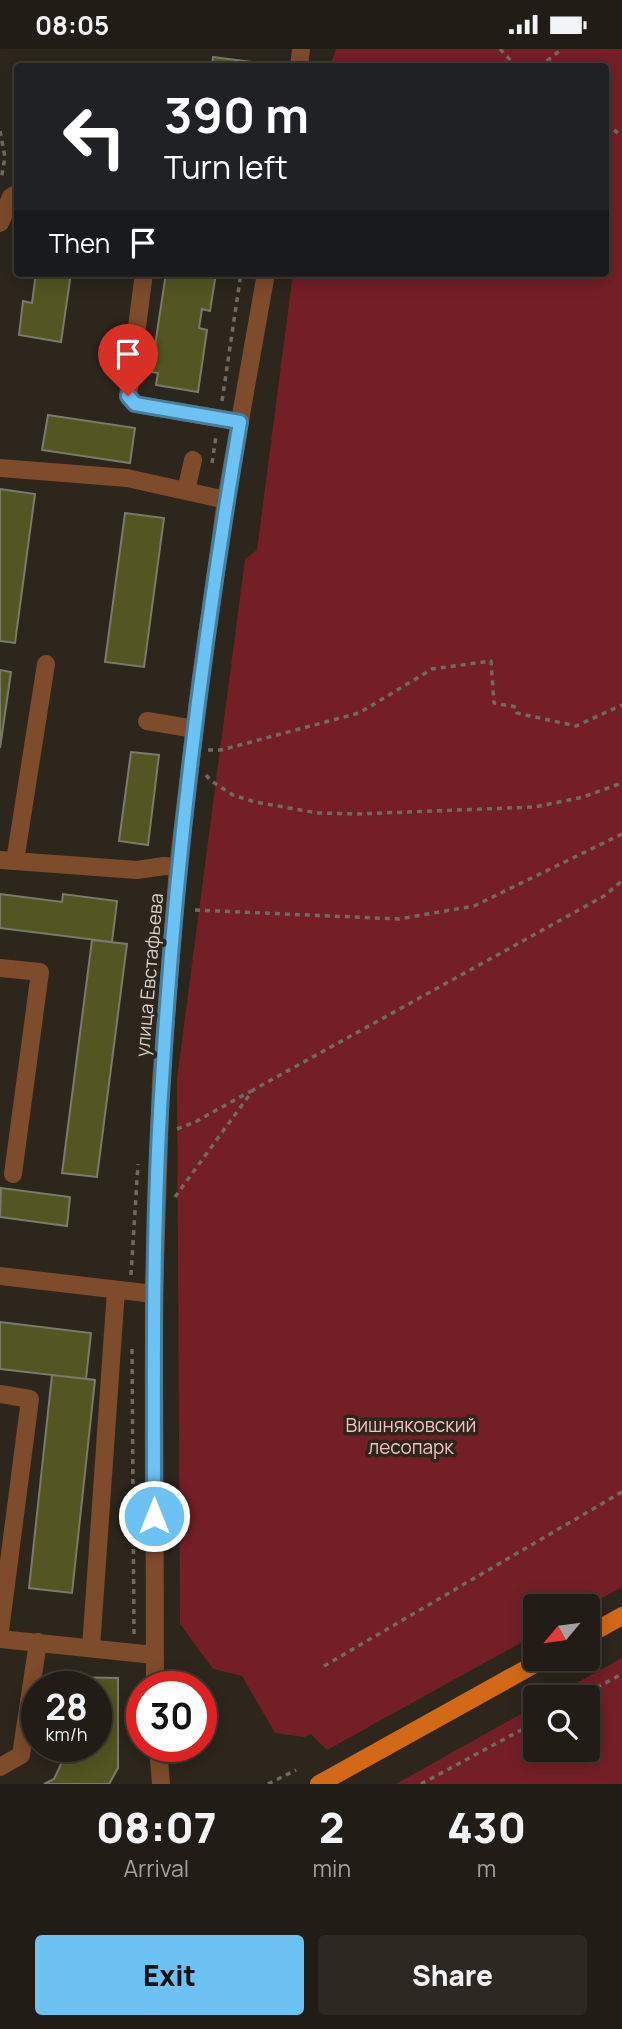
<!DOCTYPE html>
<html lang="en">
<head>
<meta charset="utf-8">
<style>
	:root { --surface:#211c15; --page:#2d2922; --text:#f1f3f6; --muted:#a2a1a0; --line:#3e3a34; --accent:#6cc2f3 }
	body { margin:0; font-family:Manrope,sans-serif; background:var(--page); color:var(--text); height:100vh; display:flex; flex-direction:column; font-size:26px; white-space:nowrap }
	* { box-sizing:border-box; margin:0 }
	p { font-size:23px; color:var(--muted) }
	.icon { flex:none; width:38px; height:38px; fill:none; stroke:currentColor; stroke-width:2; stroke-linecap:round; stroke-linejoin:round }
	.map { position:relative; height:1735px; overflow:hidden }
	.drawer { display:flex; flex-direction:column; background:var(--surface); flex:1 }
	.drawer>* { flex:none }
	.guide { position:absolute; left:14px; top:14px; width:595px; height:214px; border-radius:7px; box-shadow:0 4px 18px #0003,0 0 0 2px var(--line); background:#202124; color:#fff; overflow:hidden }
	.needle { width:46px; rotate:241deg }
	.controls { position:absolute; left:523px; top:1545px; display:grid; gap:14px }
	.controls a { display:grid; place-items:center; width:77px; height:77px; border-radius:7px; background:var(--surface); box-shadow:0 4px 18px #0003,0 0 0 2px var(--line); font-size:35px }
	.speed { position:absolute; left:21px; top:1622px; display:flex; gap:14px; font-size:35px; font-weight:700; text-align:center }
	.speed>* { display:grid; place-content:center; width:91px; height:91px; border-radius:50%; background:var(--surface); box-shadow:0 4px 18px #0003,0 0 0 2px var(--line); line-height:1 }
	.speed small { font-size:18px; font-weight:400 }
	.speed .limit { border:10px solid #d22; background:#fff; color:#111 }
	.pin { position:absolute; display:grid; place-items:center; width:60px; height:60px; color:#fff; margin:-72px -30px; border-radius:50% 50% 50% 0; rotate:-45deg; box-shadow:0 0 7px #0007 }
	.pin .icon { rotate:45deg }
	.me { position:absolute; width:77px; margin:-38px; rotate:0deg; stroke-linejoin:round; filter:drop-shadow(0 0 5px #0008) }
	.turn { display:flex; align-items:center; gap:24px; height:147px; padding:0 35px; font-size:32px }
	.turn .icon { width:91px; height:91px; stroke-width:2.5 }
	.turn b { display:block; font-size:49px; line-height:60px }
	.then { display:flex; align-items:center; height:66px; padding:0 35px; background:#0003; gap:14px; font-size:26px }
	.eta { display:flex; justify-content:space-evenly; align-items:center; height:119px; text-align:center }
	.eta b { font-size:42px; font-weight:800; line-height:49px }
	.cta { display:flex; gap:14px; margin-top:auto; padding:14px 35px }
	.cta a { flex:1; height:80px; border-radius:7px; background:var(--accent); color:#111; font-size:28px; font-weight:800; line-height:80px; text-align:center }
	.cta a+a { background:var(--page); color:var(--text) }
	.status { display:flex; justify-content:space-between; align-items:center; height:49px; padding:0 35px; background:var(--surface); direction:ltr }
	.status svg { height:19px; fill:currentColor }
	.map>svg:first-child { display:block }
	.green { fill:#741f26 }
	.building { fill:#535620; stroke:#797b6d; stroke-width:2 }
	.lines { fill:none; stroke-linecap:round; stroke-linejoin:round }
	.path { stroke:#706b62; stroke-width:3.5; stroke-dasharray:5 5; stroke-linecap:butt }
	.minor { stroke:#7e4b2b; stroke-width:18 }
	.major { stroke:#d36917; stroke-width:18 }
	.route-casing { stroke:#467e9e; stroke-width:18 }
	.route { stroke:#6cc2f3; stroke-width:12 }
	.labels { text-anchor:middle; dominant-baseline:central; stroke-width:7; stroke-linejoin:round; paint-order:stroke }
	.street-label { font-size:19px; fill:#d6d2cc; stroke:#2c261c }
	.park-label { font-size:19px; fill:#f6c0bf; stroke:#2c261c }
</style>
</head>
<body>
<div class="status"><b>08:05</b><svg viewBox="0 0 49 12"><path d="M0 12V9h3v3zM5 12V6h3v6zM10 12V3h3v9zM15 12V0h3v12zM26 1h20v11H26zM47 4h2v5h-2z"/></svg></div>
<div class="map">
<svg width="622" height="1735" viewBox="0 0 622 1735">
	<rect width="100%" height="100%" fill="#2c261c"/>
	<path class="green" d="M 336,0 L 622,0 L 622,1538 L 587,1557 L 536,1558 L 535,1586 L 327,1701 L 311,1685 L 304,1688 L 275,1684 L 242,1627 L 213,1620 L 180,1575 L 177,1030 L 245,510 L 257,501 L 293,224 L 606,224 L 606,18 L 330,17 Z
		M 622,1609 L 622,1735 L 396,1735 L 535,1657 L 536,1701 L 588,1701 L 588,1648 L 551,1648 Z"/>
	<path class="building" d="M 213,8 L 259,14 L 258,18 L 212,18 Z
		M 36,224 L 71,224 L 61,293 L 19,286 L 23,252 L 32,254 Z
		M 166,224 L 216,224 L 210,262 L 202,260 L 199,279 L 207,281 L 198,343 L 156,336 L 158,324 L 151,323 Z
		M 48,366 L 135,379 L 130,414 L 42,401 Z
		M 0,440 L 35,445 L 15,594 L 0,592 Z
		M 125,464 L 164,469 L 144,618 L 105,613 Z
		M 0,621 L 11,623 L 0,699 Z
		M 131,703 L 159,706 L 148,796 L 119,792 Z
		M 0,845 L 62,853 L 63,845 L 117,852 L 112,893 L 0,879 Z
		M 92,891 L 127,895 L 97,1128 L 62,1124 Z
		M 1,1139 L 70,1148 L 67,1177 L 0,1168 Z
		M 0,1273 L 91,1284 L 86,1330 L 0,1320 Z
		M 52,1326 L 95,1331 L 72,1544 L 29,1539 Z
		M 70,1628 L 118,1629 L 118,1719 L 109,1735 L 44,1735 L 54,1730 L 69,1698 L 96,1698 L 96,1638 L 70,1638 Z"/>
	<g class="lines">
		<path class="path" d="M 500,0 L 517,18
			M 539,18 L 562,0
			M 606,75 L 622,87
			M 0,82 L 5,108 L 1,131
			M 222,352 L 241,224
			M 212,414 L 216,387
			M 208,701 L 221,701 L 359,664 L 432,620 L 491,612 L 494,654 L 516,658 L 517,664 L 576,677 L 622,656
			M 206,726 L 210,731 L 233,746 L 255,753 L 318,764 L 357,765 L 534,758 L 583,748 L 622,734
			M 195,861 L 399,870 L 474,857 L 622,785
			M 177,1080 L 195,1073 L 251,1042
			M 175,1148 L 253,1041 L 604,847 L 622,832
			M 131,1226 L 138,1115
			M 132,1300 L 134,1586
			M 324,1617 L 622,1443
			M 136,1640 L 139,1695
			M 579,1648 L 622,1625
			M 268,1735 L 296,1721
			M 421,1735 L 536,1673"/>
		<path class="minor" d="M 299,18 L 301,0
			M 0,174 L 11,148 L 18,144
			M 144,224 L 128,347 L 135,355 L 240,373
			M 0,419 L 127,429 L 226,451
			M 186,442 L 193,411
			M 147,672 L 195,680
			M 0,811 L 137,821 L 164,817 L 178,818
			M 15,812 L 46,615
			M 0,919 L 40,923 L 13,1125
			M 0,1227 L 154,1245
			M 0,1345 L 30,1350 L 0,1582
			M 0,1590 L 154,1606
			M 91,1599 L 116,1241
			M 155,1638 L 154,1245 L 161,1032 L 178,818 L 200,636 L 226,451 L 266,224
			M 158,1698 L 161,1735
			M 0,1718 L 21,1706 L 38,1593"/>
		<path class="major" d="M 588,1586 L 622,1567
			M 319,1735 L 544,1610"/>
	</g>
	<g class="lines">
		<defs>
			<path id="route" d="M 128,347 L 135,355 L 240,373 C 203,591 175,810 162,1031 C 152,1176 154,1322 154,1467"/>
		</defs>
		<use href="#route" class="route-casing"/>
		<use href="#route" class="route"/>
	</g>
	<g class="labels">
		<g class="street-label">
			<text transform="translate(149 926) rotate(-85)">улица Евстафьева</text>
		</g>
		<g class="park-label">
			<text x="411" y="1376">Вишняковский<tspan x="411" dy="22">лесопарк</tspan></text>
		</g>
	</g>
</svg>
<div class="controls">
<a><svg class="needle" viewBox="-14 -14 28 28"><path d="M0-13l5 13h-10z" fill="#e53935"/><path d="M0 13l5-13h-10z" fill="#a2a1a0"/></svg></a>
<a><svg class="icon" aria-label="search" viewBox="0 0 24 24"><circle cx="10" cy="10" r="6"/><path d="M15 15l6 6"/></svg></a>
</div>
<div class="speed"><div>28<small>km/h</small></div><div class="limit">30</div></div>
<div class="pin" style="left:128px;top:347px;background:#d93025"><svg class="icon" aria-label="arrive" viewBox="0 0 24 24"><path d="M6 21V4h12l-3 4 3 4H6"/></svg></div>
<svg class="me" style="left:154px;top:1467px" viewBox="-20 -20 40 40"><circle r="17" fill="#6cc2f3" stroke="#fff" stroke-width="3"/><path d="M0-11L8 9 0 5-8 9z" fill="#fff"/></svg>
<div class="guide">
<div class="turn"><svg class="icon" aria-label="left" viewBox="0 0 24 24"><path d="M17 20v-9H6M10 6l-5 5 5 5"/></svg><div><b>390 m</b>Turn left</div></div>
<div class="then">Then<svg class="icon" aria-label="arrive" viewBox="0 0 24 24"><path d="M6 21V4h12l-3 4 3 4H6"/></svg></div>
</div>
</div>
<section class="drawer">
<div class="eta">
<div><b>08:07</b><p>Arrival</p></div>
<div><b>2</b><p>min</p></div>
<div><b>430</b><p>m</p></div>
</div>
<div class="cta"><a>Exit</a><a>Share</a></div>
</section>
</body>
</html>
